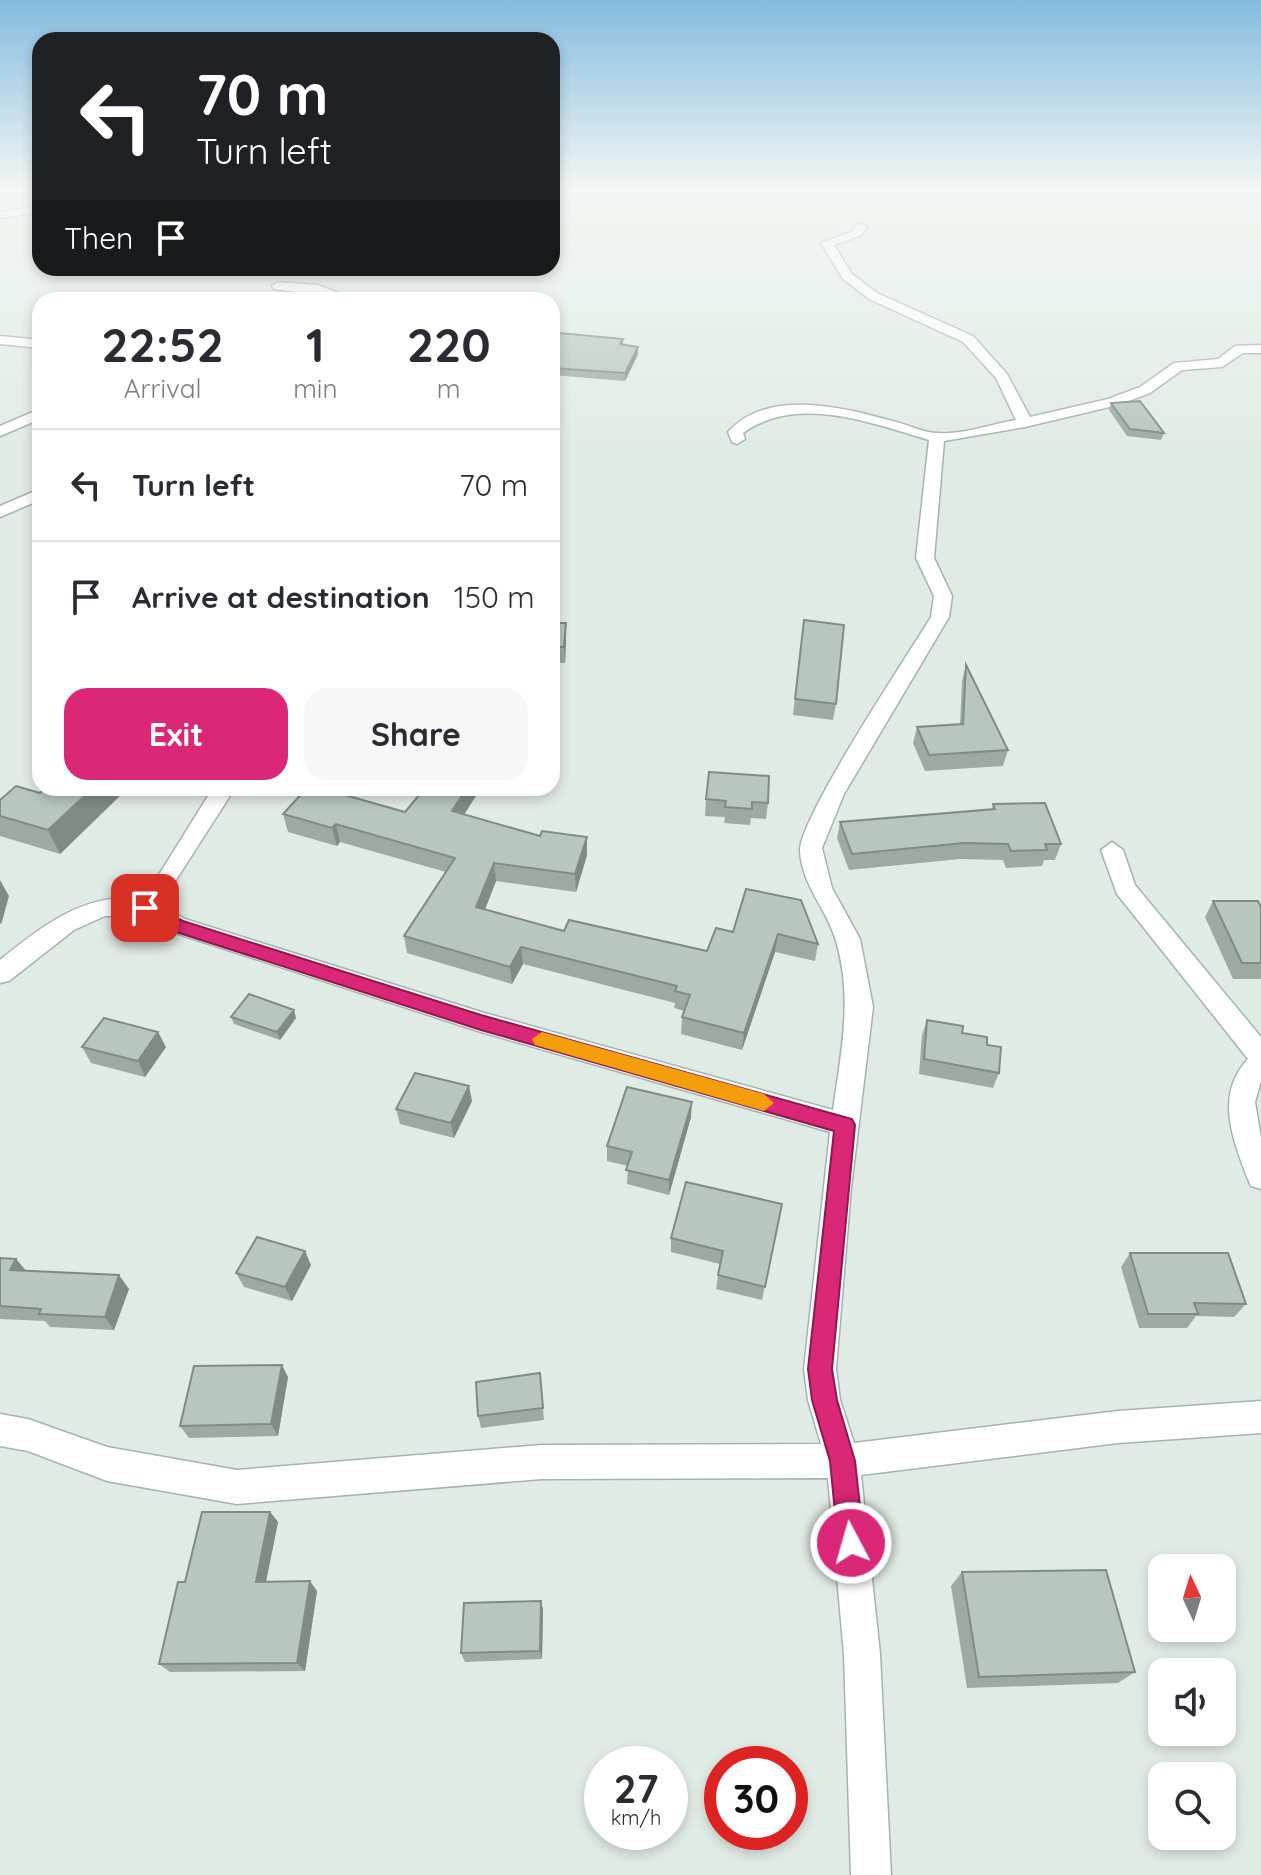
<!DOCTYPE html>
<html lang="en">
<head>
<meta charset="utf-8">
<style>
	:root { --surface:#fff; --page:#f7f7f7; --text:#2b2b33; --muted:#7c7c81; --line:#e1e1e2; --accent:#db2777 }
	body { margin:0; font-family:Quicksand,sans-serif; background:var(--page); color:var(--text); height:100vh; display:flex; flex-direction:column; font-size:30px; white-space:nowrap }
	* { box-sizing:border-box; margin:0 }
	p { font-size:26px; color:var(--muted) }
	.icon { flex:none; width:44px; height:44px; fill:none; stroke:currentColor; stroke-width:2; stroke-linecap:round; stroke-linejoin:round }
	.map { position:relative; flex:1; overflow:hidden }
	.details { position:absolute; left:32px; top:292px; width:528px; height:504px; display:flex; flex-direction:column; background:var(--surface); border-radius:24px; box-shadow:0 4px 12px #0003 }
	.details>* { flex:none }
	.hud { position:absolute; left:32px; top:32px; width:528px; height:244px; border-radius:24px; box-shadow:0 4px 12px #0003; background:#202124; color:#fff; overflow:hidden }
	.needle { width:52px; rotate:356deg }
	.tools { position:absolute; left:1148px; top:1554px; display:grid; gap:16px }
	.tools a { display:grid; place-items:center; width:88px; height:88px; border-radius:16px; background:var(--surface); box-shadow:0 4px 12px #0003; font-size:40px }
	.speed { position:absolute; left:584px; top:1746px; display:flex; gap:16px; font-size:40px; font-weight:700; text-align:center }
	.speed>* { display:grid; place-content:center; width:104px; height:104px; border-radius:50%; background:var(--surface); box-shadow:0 4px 12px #0003; line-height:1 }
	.speed small { font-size:20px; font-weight:400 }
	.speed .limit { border:12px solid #d22; background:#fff; color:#111 }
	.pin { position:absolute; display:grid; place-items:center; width:68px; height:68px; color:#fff; margin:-34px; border-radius:16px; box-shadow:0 4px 12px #0006 }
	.me { position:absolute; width:88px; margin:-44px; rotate:354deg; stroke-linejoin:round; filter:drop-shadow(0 0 6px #0008) }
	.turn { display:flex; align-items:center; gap:28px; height:168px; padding:0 32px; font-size:36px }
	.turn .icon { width:104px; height:104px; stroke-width:2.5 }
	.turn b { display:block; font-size:56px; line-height:68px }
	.then { display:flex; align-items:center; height:76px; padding:0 32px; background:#0003; gap:16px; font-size:30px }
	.eta { display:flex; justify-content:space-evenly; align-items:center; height:136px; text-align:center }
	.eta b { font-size:48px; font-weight:800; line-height:56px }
	.primary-button { display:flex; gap:16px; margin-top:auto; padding:16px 32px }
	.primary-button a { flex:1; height:92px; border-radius:24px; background:var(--accent); color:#fff; font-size:32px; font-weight:800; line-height:92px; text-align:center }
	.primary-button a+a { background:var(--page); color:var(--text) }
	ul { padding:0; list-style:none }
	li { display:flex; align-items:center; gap:24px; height:112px; padding:0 32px; border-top:2px solid var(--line) }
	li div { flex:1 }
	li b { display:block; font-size:30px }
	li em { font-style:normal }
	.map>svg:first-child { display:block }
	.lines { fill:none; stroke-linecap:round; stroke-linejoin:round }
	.minor-casing { stroke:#a4b3ad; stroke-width:3 }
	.minor { fill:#fff; fill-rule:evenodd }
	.wall { fill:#9daaa4 }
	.shaded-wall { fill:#808b86 }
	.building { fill:#b7c6bf; stroke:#808b86; stroke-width:2 }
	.route { fill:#db2777; stroke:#8e194d; stroke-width:2 }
	.slow { fill:#f59e0b }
</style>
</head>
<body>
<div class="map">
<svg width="1261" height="1875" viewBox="0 0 1261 1875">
	<rect width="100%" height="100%" fill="#e1ebe6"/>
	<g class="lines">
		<defs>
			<path id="minor" d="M 40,206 L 40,212 L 0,218 L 0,212 Z
				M 857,224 L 867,226 L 862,235 L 834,245 L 852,274 L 877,293 L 973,336 L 1007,374 L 1030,417 L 1108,399 L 1140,387 L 1174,363 L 1218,359 L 1235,346 L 1261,345 L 1261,353 L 1243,353 L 1222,367 L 1182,370 L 1150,393 L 1118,405 L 1025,427 L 944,441 L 934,558 L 952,596 L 949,617 L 844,794 L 822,848 L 832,888 L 860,939 L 873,1007 L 851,1188 L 836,1369 L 840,1400 L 854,1443 L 1118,1411 L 1261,1401 L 1261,1433 L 1118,1443 L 861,1475 L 880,1654 L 891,1875 L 851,1875 L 844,1654 L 828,1478 L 542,1479 L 237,1504 L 107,1481 L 28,1451 L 0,1446 L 0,1414 L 28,1419 L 107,1447 L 237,1470 L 542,1445 L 821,1444 L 808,1400 L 804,1369 L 830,1132 L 481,1032 L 169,931 L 141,916 L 105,916 L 74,930 L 9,981 L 0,983 L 0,960 C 40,928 84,892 139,899 L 160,873 L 213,788 L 235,788 L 160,905 L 185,919 L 481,1012 L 833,1110 C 841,1053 853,998 836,941 C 827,909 802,886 800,851 C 799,818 908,655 931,617 L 934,596 L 916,558 L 929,440 C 871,423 797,394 743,433 L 745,439 L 737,444 L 732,442 L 728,432 C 768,387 846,408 896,422 C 909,425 924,433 938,433 C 962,435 992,424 1016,420 L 996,378 L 963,342 L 869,299 L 843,279 L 821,243 L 853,231 Z
				M 278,282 L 318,285 L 357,300 L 274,289 L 272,286 Z
				M 0,336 L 40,340 L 40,348 L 0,344 Z
				M 40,409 L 40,419 L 0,436 L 0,426 Z
				M 40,489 L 40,500 L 0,517 L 0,506 Z
				M 1112,842 L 1123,850 L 1135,885 L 1261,1037 L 1261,1081 L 1255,1102 L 1261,1138 L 1261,1189 L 1251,1186 L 1247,1177 C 1232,1137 1215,1094 1248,1059 L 1117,894 L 1101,850 Z"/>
		</defs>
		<use href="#minor" class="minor-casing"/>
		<use href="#minor" class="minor"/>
	</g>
	<path class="wall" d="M 623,339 L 623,345 L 638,347 L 638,354 L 625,381 L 552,375 L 552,347 Z
		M 1111,403 L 1164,433 L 1161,440 L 1127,436 L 1109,410 Z
		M 804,620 L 836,704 L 833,720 L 793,715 Z
		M 552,623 L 566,623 L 566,639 L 565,663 L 552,663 Z
		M 966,665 L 1008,750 L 1003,766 L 925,771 L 913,743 L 917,727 L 960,724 L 962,681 Z
		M 45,788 L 128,788 L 60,854 L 0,836 L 0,800 L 40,793 Z
		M 706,799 L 768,803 L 766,819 L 751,818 L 750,825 L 724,823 L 725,817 L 705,816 Z
		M 993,804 L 1061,844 L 1055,860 L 1044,860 L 1042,866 L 1006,868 L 1003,860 L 960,859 L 849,870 L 837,838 L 840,822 L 992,809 Z
		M 405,812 L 464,815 L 540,836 L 587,837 L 587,855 L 576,892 L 496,881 L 485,909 L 564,931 L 707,951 L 733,932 L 746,889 L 818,944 L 815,961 L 775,952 L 742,1050 L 681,1034 L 682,1017 L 684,1011 L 674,1008 L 675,1003 L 523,964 L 512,984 L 407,953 L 404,936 L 446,872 L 340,842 L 337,846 L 288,832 L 283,814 Z
		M 1213,901 L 1261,907 L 1261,979 L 1233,979 L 1205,917 Z
		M 231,1017 L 296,1018 L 280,1040 L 234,1024 Z
		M 927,1020 L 962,1033 L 999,1073 L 993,1088 L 919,1074 L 922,1035 Z
		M 82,1047 L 166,1047 L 145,1077 L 91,1063 Z
		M 472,1101 L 454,1138 L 400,1124 L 396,1109 Z
		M 691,1117 L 669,1195 L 627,1184 L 628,1166 L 607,1161 L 607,1146 Z
		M 782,1204 L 762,1300 L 716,1289 L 720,1264 L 671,1252 L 671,1238 Z
		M 1130,1253 L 1246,1304 L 1234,1317 L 1196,1316 L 1187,1328 L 1139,1328 L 1121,1267 Z
		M 0,1258 L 16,1259 L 26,1271 L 129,1289 L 114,1330 L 50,1327 L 45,1321 L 0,1319 Z
		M 311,1265 L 292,1301 L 244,1287 L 236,1273 Z
		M 288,1377 L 278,1436 L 189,1438 L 180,1426 Z
		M 541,1385 L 544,1420 L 481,1428 L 478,1416 Z
		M 270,1512 L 278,1522 L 266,1582 L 317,1591 L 305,1671 L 170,1672 L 159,1664 L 185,1582 Z
		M 962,1572 L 1135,1672 L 1118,1683 L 967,1688 L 951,1586 Z
		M 541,1601 L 543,1610 L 542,1659 L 465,1662 L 461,1653 Z"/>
	<path class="shaded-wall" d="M 638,347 L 638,354 L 625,381 L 625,373 Z
		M 566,623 L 566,639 L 565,663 L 564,647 Z
		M 93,788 L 128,788 L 60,854 L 48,830 Z
		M 467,788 L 481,788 L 455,829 L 452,811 Z
		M 336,824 L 340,842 L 337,846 L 332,828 Z
		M 587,837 L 587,855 L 576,892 L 575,874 Z
		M 494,863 L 496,881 L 479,925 L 476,907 Z
		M 0,880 L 9,896 L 1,925 L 0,922 Z
		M 778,934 L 775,952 L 742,1050 L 744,1033 Z
		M 521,947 L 523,964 L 512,984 L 510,967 Z
		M 294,1010 L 296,1018 L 280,1040 L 277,1032 Z
		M 158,1032 L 166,1047 L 145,1077 L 138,1061 Z
		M 469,1086 L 472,1101 L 454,1138 L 451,1123 Z
		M 692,1102 L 691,1117 L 669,1195 L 669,1180 Z
		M 305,1251 L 311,1265 L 292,1301 L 285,1287 Z
		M 16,1259 L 27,1272 L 10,1270 Z
		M 119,1275 L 129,1289 L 114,1330 L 105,1317 Z
		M 282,1365 L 288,1377 L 278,1436 L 271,1424 Z
		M 270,1512 L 278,1522 L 264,1591 L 256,1582 Z
		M 310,1581 L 317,1591 L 305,1671 L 297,1663 Z
		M 541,1601 L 543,1610 L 542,1659 L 540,1651 Z"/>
	<path class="building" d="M 559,333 L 623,339 L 620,344 L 638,347 L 625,373 L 552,368 L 552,347 Z
		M 1140,401 L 1164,433 L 1130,429 L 1111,403 Z
		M 804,620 L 844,625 L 836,704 L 795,699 Z
		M 552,623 L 566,623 L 564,647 L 552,647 Z
		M 966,665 L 1008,750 L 929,755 L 917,727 L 963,724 Z
		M 709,772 L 769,776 L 768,803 L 752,802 L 752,809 L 725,807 L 726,801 L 706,799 Z
		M 16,786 L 40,793 L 45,788 L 93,788 L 48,830 L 0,816 L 0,800 Z
		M 307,788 L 320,788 L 405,812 L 425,788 L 467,788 L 452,811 L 540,836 L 542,831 L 587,837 L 575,874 L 494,863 L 476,907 L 564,931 L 569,920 L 707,951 L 716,928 L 733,932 L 746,889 L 801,900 L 818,944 L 778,934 L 744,1033 L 682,1017 L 690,995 L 675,991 L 677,986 L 521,947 L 510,967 L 404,936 L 455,858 L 336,824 L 332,828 L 283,814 Z
		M 1045,803 L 1061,844 L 1045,844 L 1047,850 L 1011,851 L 1008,844 L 964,843 L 852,854 L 840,822 L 995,809 L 993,804 Z
		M 1213,901 L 1258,901 L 1261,907 L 1261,963 L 1242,963 Z
		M 249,994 L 294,1010 L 277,1032 L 231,1017 Z
		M 104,1018 L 158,1032 L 138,1061 L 82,1047 Z
		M 927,1020 L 963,1026 L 962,1033 L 987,1037 L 987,1045 L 1001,1047 L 999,1073 L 924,1059 Z
		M 415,1073 L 469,1086 L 451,1123 L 396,1109 Z
		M 627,1087 L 692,1102 L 669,1180 L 626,1170 L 632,1152 L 607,1146 Z
		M 686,1182 L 782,1204 L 765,1287 L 718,1275 L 723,1251 L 671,1238 Z
		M 257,1237 L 305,1251 L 285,1287 L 236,1273 Z
		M 1130,1253 L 1228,1253 L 1246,1304 L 1194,1303 L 1198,1314 L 1148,1314 Z
		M 0,1258 L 16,1259 L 10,1270 L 119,1275 L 105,1317 L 39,1314 L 41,1309 L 0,1306 Z
		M 282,1365 L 271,1424 L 180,1426 L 194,1366 Z
		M 540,1373 L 543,1408 L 478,1416 L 476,1382 Z
		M 202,1512 L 270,1512 L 256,1582 L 310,1581 L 297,1663 L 159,1664 L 178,1582 L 185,1582 Z
		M 1106,1570 L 1135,1672 L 979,1677 L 962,1572 Z
		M 541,1601 L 540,1651 L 461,1653 L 464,1603 Z"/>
	<linearGradient id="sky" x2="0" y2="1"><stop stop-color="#83bcde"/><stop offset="0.42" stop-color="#f2f6f4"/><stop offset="1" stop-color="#f2f6f4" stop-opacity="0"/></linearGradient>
	<rect width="1261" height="450" fill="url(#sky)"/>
	<path class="route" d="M 145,902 L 183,921 L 481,1015 L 852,1119 L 855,1125 L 832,1369 L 837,1400 L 855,1461 L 864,1543 L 860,1553 L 851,1557 L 842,1553 L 838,1543 L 830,1461 L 812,1400 L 808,1369 L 834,1131 L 481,1030 L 170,930 L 139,913 L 139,904 Z"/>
	<path class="slow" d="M 542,1032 L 764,1094 L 774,1103 L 764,1111 L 535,1045 L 532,1039 Z"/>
</svg>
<div class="tools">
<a><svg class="needle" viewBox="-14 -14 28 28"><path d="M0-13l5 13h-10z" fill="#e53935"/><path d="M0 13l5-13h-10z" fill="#7c7c81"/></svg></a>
<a><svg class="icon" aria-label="sound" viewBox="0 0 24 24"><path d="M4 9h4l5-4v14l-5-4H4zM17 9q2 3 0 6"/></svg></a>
<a><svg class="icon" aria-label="search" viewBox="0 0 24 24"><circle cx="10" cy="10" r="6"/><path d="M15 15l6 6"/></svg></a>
</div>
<div class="speed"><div>27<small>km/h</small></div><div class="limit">30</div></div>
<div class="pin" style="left:145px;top:908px;background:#d93025"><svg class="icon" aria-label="arrive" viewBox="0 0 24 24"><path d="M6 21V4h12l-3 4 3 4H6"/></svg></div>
<svg class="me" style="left:851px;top:1543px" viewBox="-20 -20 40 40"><circle r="17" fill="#db2777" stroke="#fff" stroke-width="3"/><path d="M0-11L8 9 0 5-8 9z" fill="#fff"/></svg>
<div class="hud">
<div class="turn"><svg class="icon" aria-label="left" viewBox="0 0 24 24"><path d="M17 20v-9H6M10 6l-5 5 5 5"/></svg><div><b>70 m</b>Turn left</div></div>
<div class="then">Then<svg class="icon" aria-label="arrive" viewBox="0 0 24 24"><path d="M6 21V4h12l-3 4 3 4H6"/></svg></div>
</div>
<section class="details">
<div class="eta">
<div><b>22:52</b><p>Arrival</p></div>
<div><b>1</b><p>min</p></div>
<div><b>220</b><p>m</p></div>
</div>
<ul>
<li><svg class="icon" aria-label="left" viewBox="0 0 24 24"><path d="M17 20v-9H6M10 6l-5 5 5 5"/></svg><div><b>Turn left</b></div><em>70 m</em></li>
<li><svg class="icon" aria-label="arrive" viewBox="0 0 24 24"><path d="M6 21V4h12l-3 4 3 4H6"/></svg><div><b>Arrive at destination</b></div><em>150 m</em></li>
</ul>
<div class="primary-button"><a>Exit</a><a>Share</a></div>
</section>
</div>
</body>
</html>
